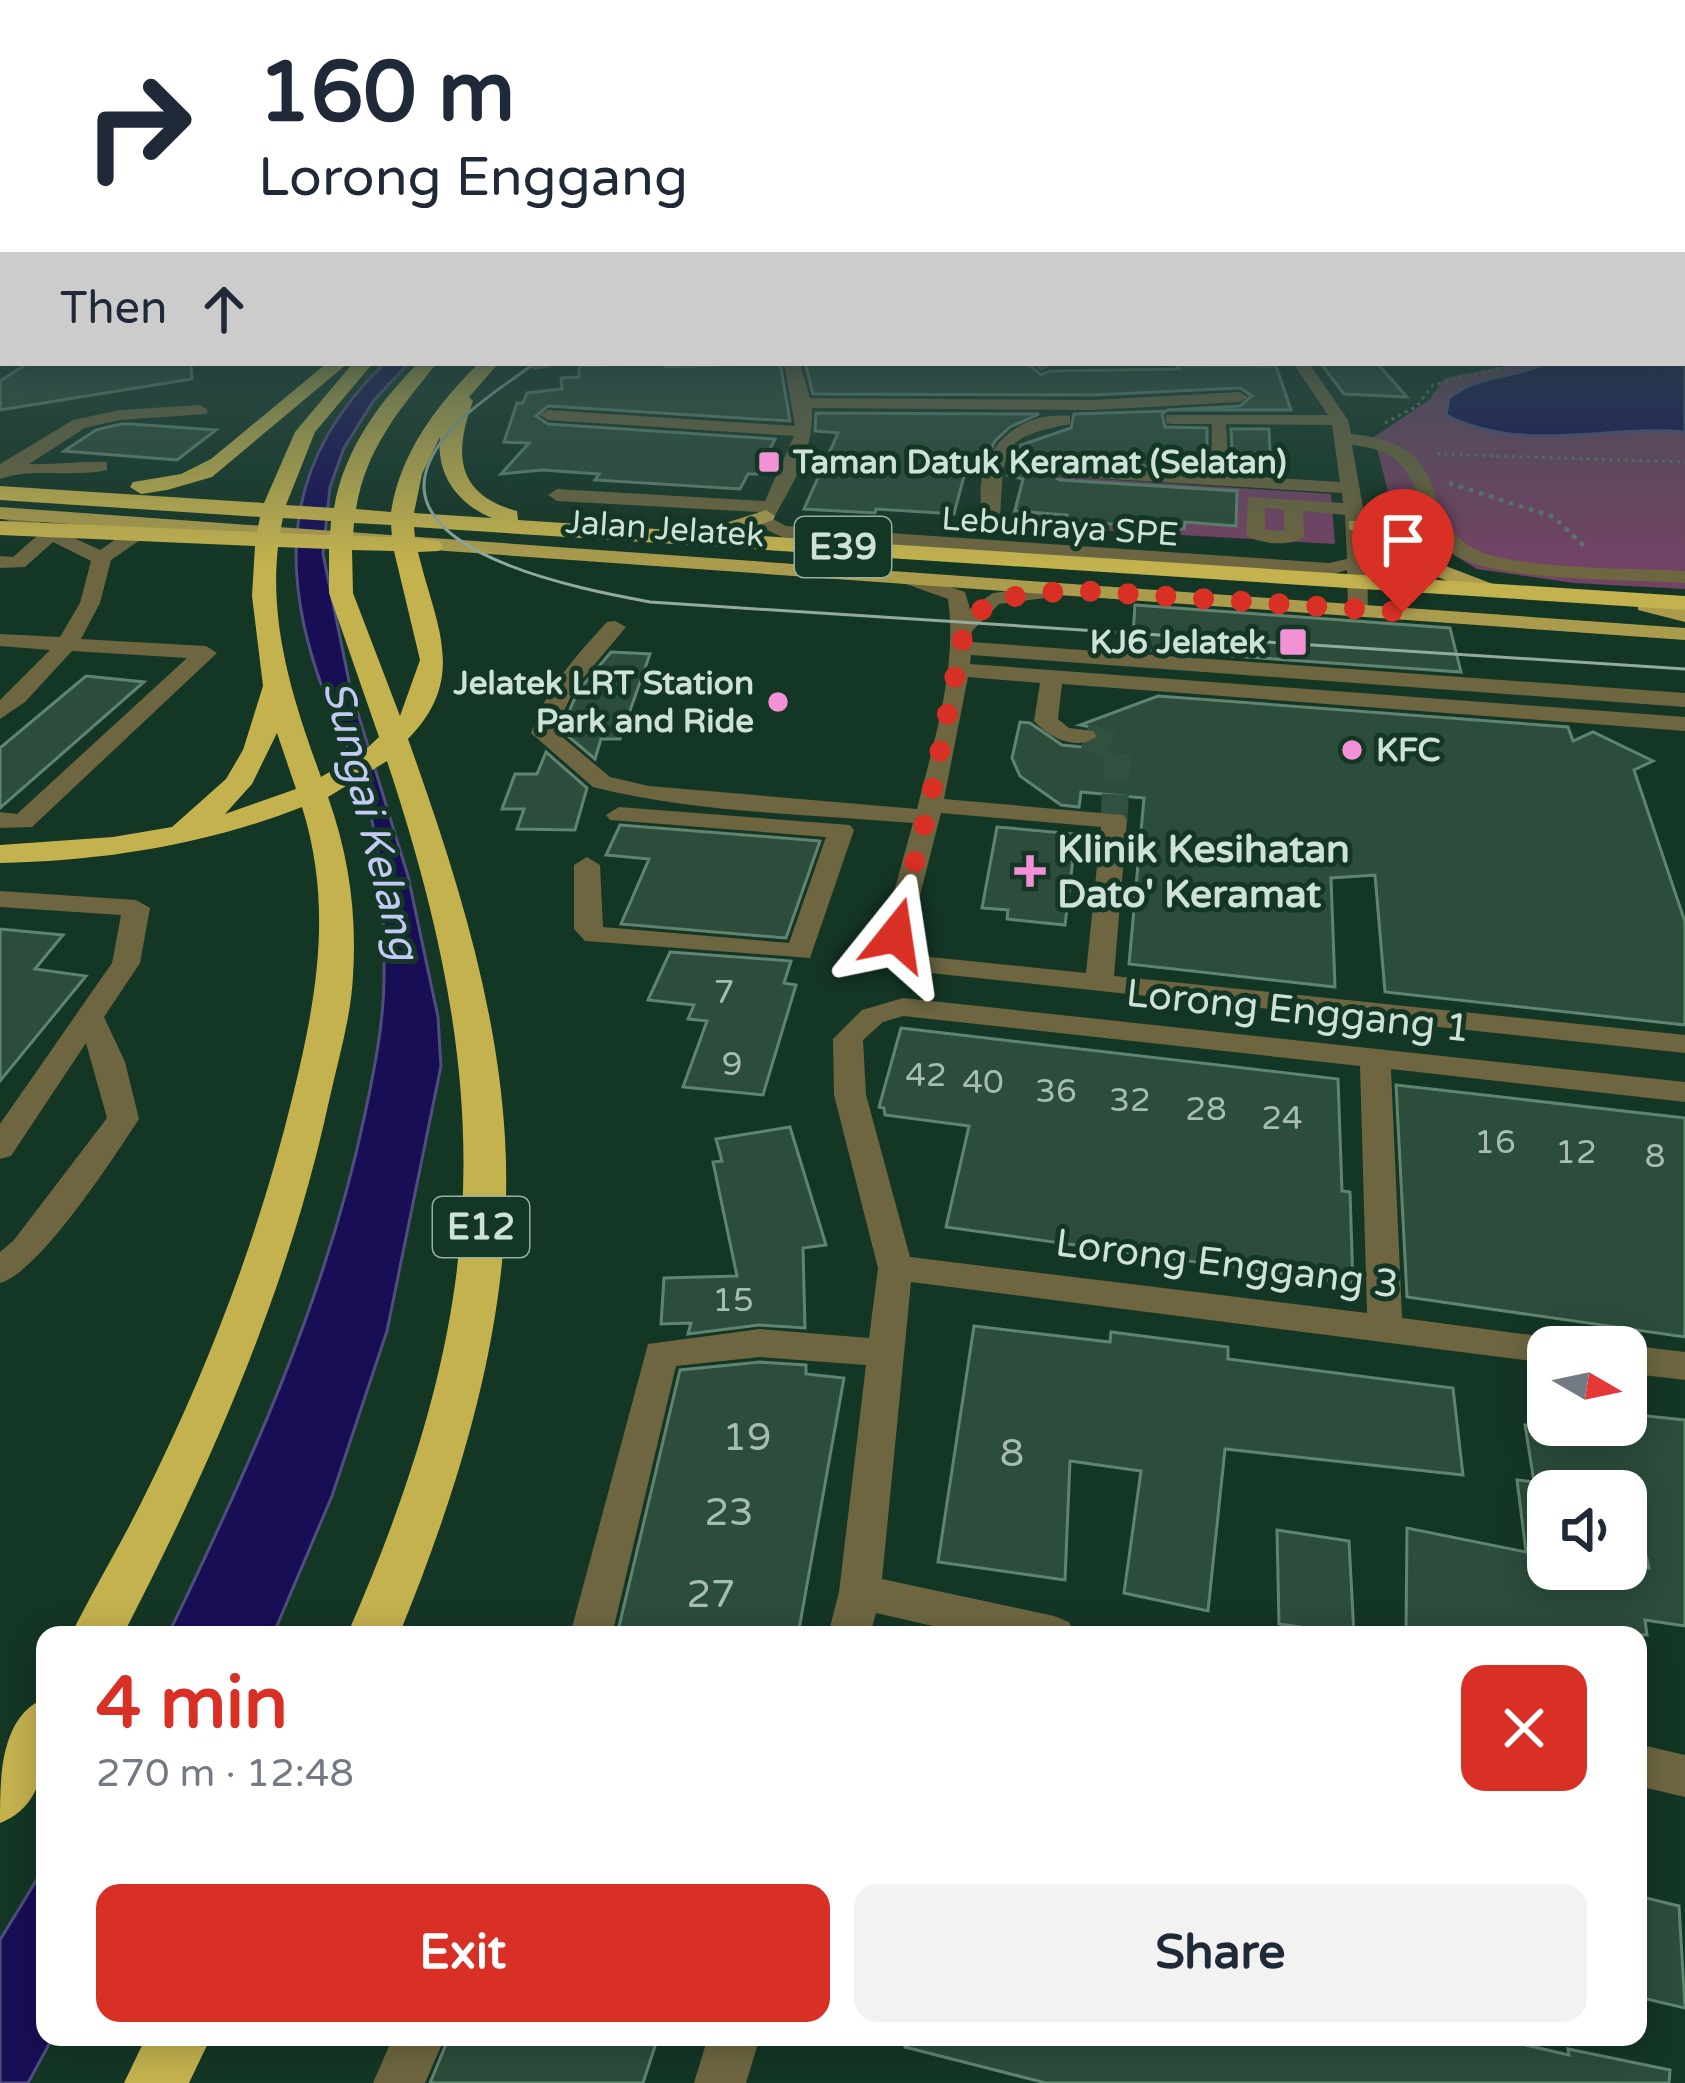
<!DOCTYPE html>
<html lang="en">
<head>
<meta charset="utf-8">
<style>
	:root { --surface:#fff; --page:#f2f2f3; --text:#1f2937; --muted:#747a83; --accent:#d93025 }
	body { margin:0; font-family:"Varela Round",sans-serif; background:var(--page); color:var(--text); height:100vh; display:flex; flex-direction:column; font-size:45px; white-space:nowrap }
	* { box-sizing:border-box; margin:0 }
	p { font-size:39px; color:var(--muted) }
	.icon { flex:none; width:66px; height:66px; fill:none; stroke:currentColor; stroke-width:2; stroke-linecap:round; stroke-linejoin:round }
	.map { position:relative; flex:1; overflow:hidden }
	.details { position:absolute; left:36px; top:1626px; width:1611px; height:420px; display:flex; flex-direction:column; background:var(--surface); border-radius:24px; box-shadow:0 6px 30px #0003 }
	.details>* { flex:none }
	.banner { position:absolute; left:0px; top:0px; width:1686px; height:366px; box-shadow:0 6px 30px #0003; background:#fff; color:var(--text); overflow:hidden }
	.needle { width:78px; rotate:99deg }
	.tools { position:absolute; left:1527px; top:1326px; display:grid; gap:24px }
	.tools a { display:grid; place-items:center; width:120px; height:120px; border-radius:24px; background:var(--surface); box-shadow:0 6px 30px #0003; font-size:60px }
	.pin { position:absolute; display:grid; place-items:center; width:102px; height:102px; color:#fff; margin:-123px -51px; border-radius:50% 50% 50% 0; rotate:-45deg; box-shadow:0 0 12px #0007 }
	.pin .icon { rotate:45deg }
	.me { position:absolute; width:132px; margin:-66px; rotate:15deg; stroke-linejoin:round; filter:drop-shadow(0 0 9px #0008) }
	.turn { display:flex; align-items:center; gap:42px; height:252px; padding:0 60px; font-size:54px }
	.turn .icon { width:156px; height:156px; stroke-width:2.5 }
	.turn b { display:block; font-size:84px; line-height:102px }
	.then { display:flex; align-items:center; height:114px; padding:0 60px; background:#0003; gap:24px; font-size:45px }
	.round { display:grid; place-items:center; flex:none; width:126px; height:126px; border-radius:24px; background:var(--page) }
	.summary { display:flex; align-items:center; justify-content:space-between; height:204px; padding:0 60px }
	h1 { font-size:72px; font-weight:700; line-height:90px; color:var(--accent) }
	.cta { display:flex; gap:24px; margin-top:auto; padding:24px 60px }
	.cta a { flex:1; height:138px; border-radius:24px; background:var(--accent); color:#fff; font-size:48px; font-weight:700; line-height:138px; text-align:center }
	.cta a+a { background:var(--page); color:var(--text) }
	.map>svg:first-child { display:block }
	.green { fill:#734365 }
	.water { fill:#180e56; stroke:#4f4e7d; stroke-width:3 }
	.building { fill:#2c4d3b; stroke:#618470; stroke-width:3; fill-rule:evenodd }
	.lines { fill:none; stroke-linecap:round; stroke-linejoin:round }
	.minor-tunnel { stroke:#305040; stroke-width:27; stroke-dasharray:27 14; stroke-linecap:butt }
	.path-far1 { stroke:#5d7a6b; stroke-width:3; stroke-dasharray:3 4.5; stroke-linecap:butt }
	.path { stroke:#5d7a6b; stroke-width:4.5; stroke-dasharray:4.5 6; stroke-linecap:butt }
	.minor { fill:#6d6641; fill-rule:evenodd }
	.major { fill:#ab9c4d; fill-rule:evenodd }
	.highway { fill:#c4b24f; fill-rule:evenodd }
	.tram { stroke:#93ab9e; stroke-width:3 }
	.route { stroke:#d93025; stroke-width:21; stroke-dasharray:0 37.8 }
	.poi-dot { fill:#f391d6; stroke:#143625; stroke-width:4.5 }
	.labels { text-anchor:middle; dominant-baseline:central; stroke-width:10; stroke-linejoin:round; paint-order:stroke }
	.far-poi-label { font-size:33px; font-weight:bold; fill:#cfe2d7; stroke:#143625; text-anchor:start }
	.far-street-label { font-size:33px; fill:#cfe2d7; stroke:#143625 }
	.number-label { font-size:33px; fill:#a6bdb0 }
	.shield { fill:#143625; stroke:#97aea2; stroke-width:3 }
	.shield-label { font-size:36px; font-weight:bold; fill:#cfe2d7 }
	.poi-label { font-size:39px; font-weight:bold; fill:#cfe2d7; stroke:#143625; text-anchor:start }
	.street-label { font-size:39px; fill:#cfe2d7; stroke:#143625 }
	.near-number-label { font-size:39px; fill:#a6bdb0 }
	.water-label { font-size:42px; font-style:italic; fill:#c3c9f4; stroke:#143625 }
</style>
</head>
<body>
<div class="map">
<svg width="1685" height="2083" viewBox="0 0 1685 2083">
	<rect width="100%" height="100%" fill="#143625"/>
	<path class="green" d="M 1685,360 L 1685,589 L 1574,583 L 1477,569 L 1395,519 L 1374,437 L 1429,400 L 1445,378 L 1520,363 Z
		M 1023,474 L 1331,494 L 1335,544 L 1009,525 Z"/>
	<path class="water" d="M 385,363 L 409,363 L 374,400 L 344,448 L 330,487 L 323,554 L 351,691 L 408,876 L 438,1017 L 441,1066 L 387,1331 L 332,1496 L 273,1635 L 168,1635 C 248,1470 326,1298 364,1118 C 374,1072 384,1023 384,975 C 385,916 383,862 368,804 C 359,767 338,731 325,695 C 277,568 283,460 385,363 Z
		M 1547,363 L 1685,364 L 1685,432 C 1603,425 1523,454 1446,415 L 1449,398 C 1479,374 1513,379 1547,363 Z
		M 45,1866 L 45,2037 L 53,2037 L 28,2083 L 0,2083 L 0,1940 Z"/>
	<path class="building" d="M 28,363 L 191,363 L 192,379 L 0,410 L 0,381 Z
		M 664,363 L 665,367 L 780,363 L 790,421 L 548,406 L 536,416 L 548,424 L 775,439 L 757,474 L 748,474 L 740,489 L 595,480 L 599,474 L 542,470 L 501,474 L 529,443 L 504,442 L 517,403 L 523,403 L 527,393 L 562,389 L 561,378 L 579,377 L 579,366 Z
		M 805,363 L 1027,363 L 1041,375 L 1050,371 L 1179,369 L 1176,365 L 1276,366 L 1291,410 L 1167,410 L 1240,406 L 1252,396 L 1240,388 L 1093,395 L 813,394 Z
		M 1377,363 L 1407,397 L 1344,394 L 1321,364 Z
		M 1166,411 L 1162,415 L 1165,427 L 1207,428 L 1207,469 L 1060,462 L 1047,473 L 1060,480 L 1237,491 L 1236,526 L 1185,522 L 1184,529 L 1065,521 L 1067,515 L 1015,511 L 1023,479 L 1008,475 L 1021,445 L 1071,428 L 1074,414 Z
		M 816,413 L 1039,414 L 1010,427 L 995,441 L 978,476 L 964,476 L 954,514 L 876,509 L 875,513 L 804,509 L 838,433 L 815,431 Z
		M 121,424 L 131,424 L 216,430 L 177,460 L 64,451 L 96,430 Z
		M 1231,429 L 1269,429 L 1271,473 L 1233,471 Z
		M 1135,605 L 1450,628 L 1461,672 L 1132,649 Z
		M 611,652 L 650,654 L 620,739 L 601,739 L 595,759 L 561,730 L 578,691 Z
		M 86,676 L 144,682 L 0,808 L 0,748 Z
		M 1158,696 L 1568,727 L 1573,741 L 1593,732 L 1653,761 L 1634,770 L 1685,922 L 1685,1025 L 1385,992 L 1375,875 L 1331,878 L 1335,987 L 1129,964 L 1144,798 L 1081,792 L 1079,807 L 1061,805 L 1020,776 L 1012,758 L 1020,722 L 1030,723 L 1062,745 L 1082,747 L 1101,737 L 1096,728 L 1080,725 Z
		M 546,752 L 587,788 L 575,830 L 517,829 L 524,809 L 502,809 L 515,774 L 537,774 Z
		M 620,825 L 820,841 L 786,938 L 621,924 L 649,859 L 606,855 Z
		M 997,827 L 1076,834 L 1065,925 L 1007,919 L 1008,910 L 982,908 Z
		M 0,929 L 63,935 L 35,969 L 86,976 L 0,1081 Z
		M 670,952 L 791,961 L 784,983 L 796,985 L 763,1095 L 683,1087 L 707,1021 L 688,1019 L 694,1005 L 648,1000 Z
		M 901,1028 L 1338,1079 L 1342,1191 L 1350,1192 L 1353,1284 L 946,1227 L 969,1126 L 885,1115 L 884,1108 L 879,1107 Z
		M 1396,1085 L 1685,1118 L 1685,1337 L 1407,1297 Z
		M 790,1127 L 826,1245 L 803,1248 L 805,1328 L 759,1325 L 688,1334 L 691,1323 L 661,1324 L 664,1278 L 737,1276 L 713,1162 L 722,1161 L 716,1139 Z
		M 974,1326 L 1110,1342 L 1111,1332 L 1228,1347 L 1228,1359 L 1453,1388 L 1463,1475 L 1225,1449 L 1208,1611 L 1124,1593 L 1141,1471 L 1070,1461 L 1065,1580 L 938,1562 Z
		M 760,1362 L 806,1365 L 806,1374 L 844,1378 L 798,1635 L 617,1635 L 680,1370 Z
		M 1638,1415 L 1685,1420 L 1685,1626 L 1645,1620 L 1647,1635 L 1406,1635 L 1407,1528 L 1526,1552 L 1517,1480 L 1534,1482 L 1525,1425 L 1641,1425 ZM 1548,1491 L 1631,1491 L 1649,1568 L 1626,1564 L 1626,1569 L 1548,1569 Z
		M 1277,1530 L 1349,1541 L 1354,1635 L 1279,1624 Z
		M 1638,1896 L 1679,1906 L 1685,2008 L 1638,1997 Z
		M 449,2037 L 658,2037 L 643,2083 L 430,2083 Z
		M 906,2037 L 1491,2037 L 1569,2055 L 1568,2049 L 1670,2070 L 1669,2083 L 1046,2083 L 905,2047 Z"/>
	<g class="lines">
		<path class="minor-tunnel" d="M 1085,736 L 1118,747 L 1114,820"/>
		<path class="path-far1" d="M 1385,423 L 1417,406 L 1433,385 L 1519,363
			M 1437,454 L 1685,462"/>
		<path class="path" d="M 1449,483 L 1554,517 L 1586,548"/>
		<path class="minor" d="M 1683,273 L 1685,273 L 1685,277 L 1683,277 Z
			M 1683,319 L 1685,319 L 1685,327 L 1683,327 Z
			M 528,363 L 574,363 L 534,370 Z
			M 784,363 L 800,363 L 810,398 L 1093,400 L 1240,392 L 1248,397 L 1240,402 L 1093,410 L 812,408 C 814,450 794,482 773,519 L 786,526 L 1329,563 L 1347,559 L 1345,515 L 1303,511 L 1304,537 C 1291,547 1259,544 1246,535 L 1248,497 L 1343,503 L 1342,493 L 1060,476 L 1051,471 L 1060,466 L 1211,474 L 1212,424 L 1172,424 L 1166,423 L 1166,415 L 1328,415 L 1293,363 L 1309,363 L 1348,420 L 1351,434 C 1460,445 1414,512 1471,547 C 1507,570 1637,568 1685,571 L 1685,583 C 1631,579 1500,582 1457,556 C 1403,523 1437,453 1352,445 L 1366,525 L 1368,609 L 1358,615 L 1348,609 L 1347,570 L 1329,575 L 782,537 L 756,525 L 758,512 L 557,501 L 548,495 L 557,489 L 765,501 L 794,436 L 548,420 L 540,415 L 548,410 L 795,426 ZM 1226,424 L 1332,425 L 1340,482 L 1229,475 ZM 1265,507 L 1284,510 L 1284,531 L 1265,530 Z
			M 1031,363 L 1047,363 L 1049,366 L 1041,371 Z
			M 200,405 L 208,410 L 206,414 L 120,420 L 85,428 L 29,464 C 55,465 82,461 107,462 L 107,470 C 72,478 32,467 0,479 L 0,464 L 73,420 L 120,410 Z
			M 1070,416 L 1070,424 C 999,438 1005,447 1000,516 L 984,520 C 968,462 1009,410 1070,416 Z
			M 9,508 L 100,550 L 145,519 L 159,519 L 159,527 L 111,560 L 100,603 L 81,639 L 206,646 L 217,653 L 32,827 L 0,828 L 0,812 L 17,814 L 187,658 L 72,651 L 25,702 L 0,719 L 0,700 L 50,650 L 0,646 L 0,634 L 60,637 L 80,603 L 91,561 L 53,542 L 25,567 L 0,568 L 0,556 L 13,557 L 38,535 L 2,518 L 0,513 Z
			M 910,573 L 965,592 L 970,609 L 993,593 L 1060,584 L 1070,590 L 1060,596 L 999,604 L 972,631 L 971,642 L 1685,693 L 1685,707 L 971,655 L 970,664 L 1685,717 L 1685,731 L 1062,684 L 1058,719 L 1069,728 L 1093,731 L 1097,736 C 1077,752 1050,738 1034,721 L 1040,683 L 968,677 L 944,799 L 1123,815 L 1127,820 L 1114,976 L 1685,1035 L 1685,1053 L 911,971 L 882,935 L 913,823 C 807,814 697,813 593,787 L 531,733 C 546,688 576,656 607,622 L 615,621 L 626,627 L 574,689 L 555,731 L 610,777 L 649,786 L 917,809 C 933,744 958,668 948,599 L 903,583 L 900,579 ZM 941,813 L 1101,827 L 1086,973 L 930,957 L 910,934 Z
			M 619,807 L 850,825 L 854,830 L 810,958 L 585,941 L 574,929 L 574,865 L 587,857 L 600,865 L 603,927 L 789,943 L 826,837 L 610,820 L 606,815 Z
			M 0,891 L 136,900 L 150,908 L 140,963 L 104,1017 L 125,1062 L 139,1119 C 114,1157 40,1272 0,1283 L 0,1252 L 14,1240 L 107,1118 L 86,1043 L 11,1156 L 0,1159 L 0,1124 L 112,963 L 121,915 L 0,907 Z
			M 903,998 L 1685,1082 L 1685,1102 L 1391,1069 L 1402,1318 L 1561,1339 L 1565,1347 L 1548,1347 L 1548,1363 L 911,1282 L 882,1579 L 1054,1616 L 1069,1622 L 1075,1635 L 972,1635 L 876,1613 L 870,1635 L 828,1635 L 839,1592 L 866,1365 L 760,1357 L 676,1366 L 612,1635 L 570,1635 L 648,1344 L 760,1329 L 869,1338 L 878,1268 L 834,1095 L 833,1039 L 862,1010 ZM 903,1016 L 1360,1066 L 1367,1313 L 910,1257 L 866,1095 L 863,1040 L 883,1022 Z
			M 1626,1345 L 1685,1352 L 1685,1380 L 1626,1373 L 1626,1347 L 1620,1347 Z
			M 1638,1744 L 1685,1755 L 1685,1797 L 1638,1786 Z
			M 393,2037 L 445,2037 L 425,2083 L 373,2083 Z
			M 708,2037 L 760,2037 L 746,2083 L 694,2083 Z"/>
		<path class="major" d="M 0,507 L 1685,628 L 1685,640 L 0,519 Z
			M 766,510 L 775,516 L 773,520 C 743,530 691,555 663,536 L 673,530 L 713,527 Z
			M 1349,521 L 1363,521 L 1430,560 L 1519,594 C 1492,614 1378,546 1349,529 Z
			M 1645,600 L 1685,610 L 1685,622 L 1638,610 L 1638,602 Z"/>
		<path class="highway" d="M 327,363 L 347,364 L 212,477 L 167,490 L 141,494 L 130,487 L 133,482 L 181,474 L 211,459 Z
			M 353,363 L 373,363 L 315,432 L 286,505 L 334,508 C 344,450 378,404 418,363 L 437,363 C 400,409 366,448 356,509 L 391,512 C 400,453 438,403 479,363 L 499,363 L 469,397 L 473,401 C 454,453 455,494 517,511 L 518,520 L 1685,596 L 1685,610 L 414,527 L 415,538 L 439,541 L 443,546 L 439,551 L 418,552 C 435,624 469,677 408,739 C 454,868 497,1001 505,1138 C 515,1310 463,1478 399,1635 L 347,1635 C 490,1309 499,1098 387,761 L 328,797 C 349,856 357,914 353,976 C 351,1018 338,1060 329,1101 C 288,1290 211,1464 123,1635 L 71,1635 C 94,1588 121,1544 144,1497 C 208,1369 259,1235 293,1095 C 317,997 333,906 302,807 C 205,845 103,861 0,863 L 0,845 L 113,837 L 172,827 L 226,779 L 243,750 L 263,686 L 252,596 L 255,546 L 0,535 L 0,521 L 257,532 L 260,517 L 0,500 L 0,486 L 264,503 L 295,432 ZM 440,437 C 436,475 458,504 492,518 L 414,513 L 422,474 ZM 283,518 L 331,521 L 330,535 L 280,533 ZM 354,523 L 391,525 L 392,537 L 353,536 ZM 278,547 L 329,549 L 329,593 L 379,737 L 363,752 L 321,777 C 294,703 269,627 278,547 ZM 352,550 L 394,551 L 420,660 L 400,716 L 353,593 ZM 277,733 L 296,789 L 225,814 L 252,784 Z
			M 45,1698 C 45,1744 52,1803 0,1823 C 0,1776 0,1717 45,1698 Z
			M 146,2037 L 211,2037 L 189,2083 L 124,2083 Z"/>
		<path class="tram" d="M 535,363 C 499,390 447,420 429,463 C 390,555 591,591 650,602 L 1685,669"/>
	</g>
	<linearGradient id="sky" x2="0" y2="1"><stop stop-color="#0b1e14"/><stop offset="0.48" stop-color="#345251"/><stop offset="1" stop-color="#345251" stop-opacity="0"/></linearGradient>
	<rect width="1685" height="564" fill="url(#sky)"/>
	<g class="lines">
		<path class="route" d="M 896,935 L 929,806 L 965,626 L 993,599 L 1072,590 L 1403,612"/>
	</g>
	<g class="poi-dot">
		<rect x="757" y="450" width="24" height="24" rx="6"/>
		<rect x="1278" y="627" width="30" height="30" rx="6"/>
		<circle cx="778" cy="702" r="12"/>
		<circle cx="1352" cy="750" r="12"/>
		<path d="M1024 853h12v12h12v12h-12v12h-12v-12h-12v-12h12z"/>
	</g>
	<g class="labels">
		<g class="far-poi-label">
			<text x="793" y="462">Taman Datuk Keramat (Selatan)</text>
			<text x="1266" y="642" text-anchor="end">KJ6 Jelatek</text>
			<text x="754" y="683" text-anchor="end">Jelatek LRT Station<tspan x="754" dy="38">Park and Ride</tspan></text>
			<text x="1376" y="750">KFC</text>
		</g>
		<g class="far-street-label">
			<text transform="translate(1060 527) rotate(4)">Lebuhraya SPE</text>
			<text transform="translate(665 529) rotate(4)">Jalan Jelatek</text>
		</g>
		<g class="number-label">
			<text x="724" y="992">7</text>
			<text x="732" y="1064">9</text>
			<text x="926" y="1075">42</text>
			<text x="983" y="1082">40</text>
			<text x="1056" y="1091">36</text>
			<text x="1130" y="1100">32</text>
			<text x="1206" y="1109">28</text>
			<text x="1282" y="1118">24</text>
			<text x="1495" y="1142">16</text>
			<text x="1576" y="1152">12</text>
			<text x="1655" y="1156">8</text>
			<text x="733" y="1300">15</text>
		</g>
		<g class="shield">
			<rect x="795" y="517" width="96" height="60" rx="9"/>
			<rect x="433" y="1197" width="96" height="60" rx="9"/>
		</g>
		<g class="shield-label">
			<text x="843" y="547">E39</text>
			<text x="481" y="1227">E12</text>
		</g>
		<g class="poi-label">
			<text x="1057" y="849">Klinik Kesihatan<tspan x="1057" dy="45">Dato' Keramat</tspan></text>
		</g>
		<g class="street-label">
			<text transform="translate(1298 1011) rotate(6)">Lorong Enggang 1</text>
			<text transform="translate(1227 1264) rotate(7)">Lorong Enggang 3</text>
		</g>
		<g class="near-number-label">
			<text x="747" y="1437">19</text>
			<text x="1012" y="1453">8</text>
			<text x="729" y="1512">23</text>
			<text x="711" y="1594">27</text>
		</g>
		<g class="water-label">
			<text transform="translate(371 820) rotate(76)">Sungai Kelang</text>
		</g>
	</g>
</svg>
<div class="tools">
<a><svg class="needle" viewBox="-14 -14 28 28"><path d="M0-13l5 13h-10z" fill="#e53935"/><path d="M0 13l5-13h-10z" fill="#747a83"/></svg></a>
<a><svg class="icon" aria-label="sound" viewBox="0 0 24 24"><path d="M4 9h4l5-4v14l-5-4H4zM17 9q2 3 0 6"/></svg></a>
</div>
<div class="pin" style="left:1403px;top:612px;background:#d93025"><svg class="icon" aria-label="arrive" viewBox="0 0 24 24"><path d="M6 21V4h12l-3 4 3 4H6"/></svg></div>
<svg class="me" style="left:896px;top:935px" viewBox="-20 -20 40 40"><path d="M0-17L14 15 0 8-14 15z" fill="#d93025" stroke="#fff" stroke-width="4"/></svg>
<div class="banner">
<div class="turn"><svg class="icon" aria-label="right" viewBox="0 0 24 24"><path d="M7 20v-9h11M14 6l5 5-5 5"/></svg><div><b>160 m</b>Lorong Enggang</div></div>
<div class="then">Then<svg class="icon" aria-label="ahead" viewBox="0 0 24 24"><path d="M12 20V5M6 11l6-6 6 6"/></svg></div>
</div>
<section class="details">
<div class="summary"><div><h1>4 min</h1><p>270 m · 12:48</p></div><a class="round" style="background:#d93025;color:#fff"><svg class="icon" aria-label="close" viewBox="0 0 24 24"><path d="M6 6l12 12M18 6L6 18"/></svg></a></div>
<div class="cta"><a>Exit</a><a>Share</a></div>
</section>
</div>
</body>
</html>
